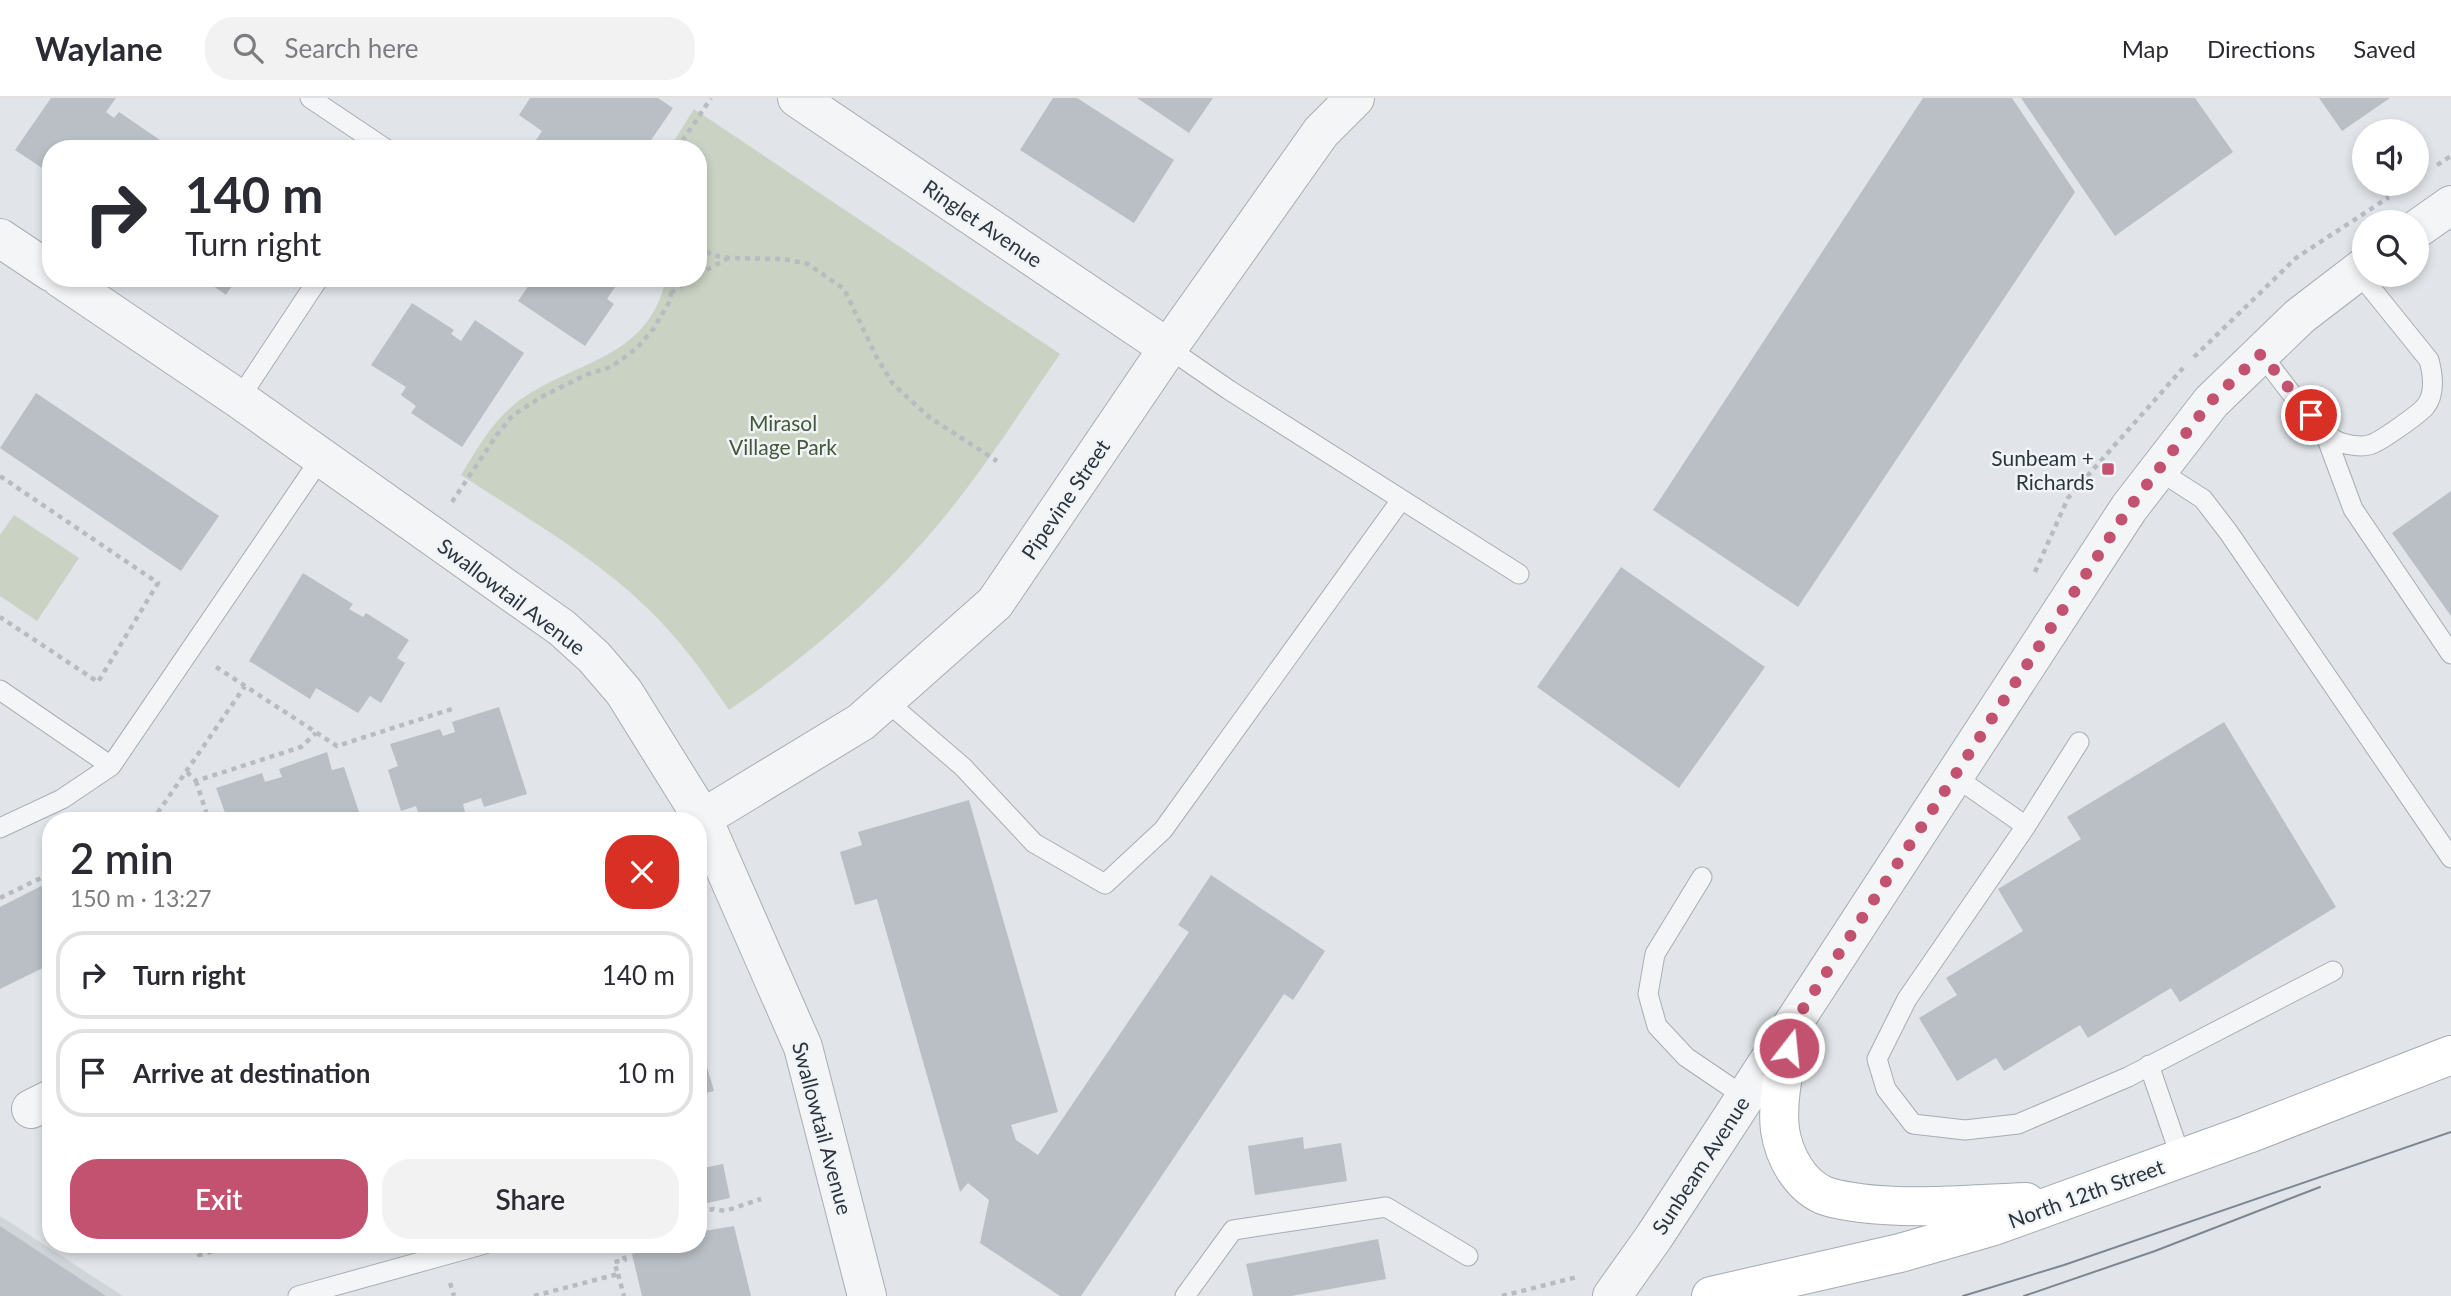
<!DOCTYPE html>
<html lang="en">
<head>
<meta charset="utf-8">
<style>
	:root { --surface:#fff; --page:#f2f2f3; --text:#2b2b33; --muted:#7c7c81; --line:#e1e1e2; --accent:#c25270 }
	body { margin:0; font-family:Lato,sans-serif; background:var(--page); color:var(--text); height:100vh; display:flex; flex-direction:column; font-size:26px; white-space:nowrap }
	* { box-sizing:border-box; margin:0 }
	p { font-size:23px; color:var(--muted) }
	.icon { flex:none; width:38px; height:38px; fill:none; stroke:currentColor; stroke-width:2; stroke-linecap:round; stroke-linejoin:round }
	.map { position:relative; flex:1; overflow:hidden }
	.panel { position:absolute; left:42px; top:714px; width:665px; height:441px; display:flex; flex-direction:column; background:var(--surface); border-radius:28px; box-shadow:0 4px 10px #0003 }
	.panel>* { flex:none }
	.hud { position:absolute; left:42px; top:42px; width:665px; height:147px; border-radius:28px; box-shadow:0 4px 10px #0003; background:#fff; color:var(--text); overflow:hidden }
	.fabs { position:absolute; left:2352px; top:21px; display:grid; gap:14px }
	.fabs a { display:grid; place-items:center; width:77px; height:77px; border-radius:50%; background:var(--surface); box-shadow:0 4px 10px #0003; font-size:35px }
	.pin { position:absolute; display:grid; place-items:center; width:60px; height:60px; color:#fff; margin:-30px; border:4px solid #fff; border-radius:50%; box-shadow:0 2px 7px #0007 }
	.me { position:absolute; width:77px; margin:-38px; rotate:16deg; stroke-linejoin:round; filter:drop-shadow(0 0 5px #0008) }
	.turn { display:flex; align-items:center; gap:24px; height:147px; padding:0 28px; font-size:32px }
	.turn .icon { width:91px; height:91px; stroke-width:2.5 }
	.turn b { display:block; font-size:49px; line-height:60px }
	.round { display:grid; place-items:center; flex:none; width:74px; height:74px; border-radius:28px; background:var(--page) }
	.headline { display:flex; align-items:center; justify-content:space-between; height:119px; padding:0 28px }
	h1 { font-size:42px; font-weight:600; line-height:52px }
	.action { display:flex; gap:14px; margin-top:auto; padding:14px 28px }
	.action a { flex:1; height:80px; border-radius:28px; background:var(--accent); color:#fff; font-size:28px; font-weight:600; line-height:80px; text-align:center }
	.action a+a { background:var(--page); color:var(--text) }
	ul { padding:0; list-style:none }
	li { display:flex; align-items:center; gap:21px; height:88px; margin:0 14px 10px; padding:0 14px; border:4px solid var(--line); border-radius:28px }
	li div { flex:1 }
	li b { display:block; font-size:26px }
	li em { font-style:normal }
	header { display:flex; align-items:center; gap:42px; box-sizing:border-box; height:98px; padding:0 35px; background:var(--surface); border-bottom:2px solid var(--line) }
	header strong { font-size:33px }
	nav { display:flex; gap:38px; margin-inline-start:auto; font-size:24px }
	.search { width:490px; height:63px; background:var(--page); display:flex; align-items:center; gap:18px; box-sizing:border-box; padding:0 24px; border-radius:28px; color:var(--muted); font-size:26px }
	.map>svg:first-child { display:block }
	.built { fill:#d0d5da }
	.green { fill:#c9d2c3 }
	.building { fill:#b9bfc5 }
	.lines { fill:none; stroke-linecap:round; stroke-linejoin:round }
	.service-casing { stroke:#a7adb3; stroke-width:21 }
	.minor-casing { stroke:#a7adb3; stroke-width:40 }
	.primary-casing { stroke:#a2abb3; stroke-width:40 }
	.path { stroke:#b8bbc0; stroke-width:4.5; stroke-dasharray:5 5; stroke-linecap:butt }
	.service { stroke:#f4f5f7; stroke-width:19 }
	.minor { stroke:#f4f5f7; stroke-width:38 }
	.primary { stroke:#fff; stroke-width:38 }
	.tram { stroke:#7c8791; stroke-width:2 }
	.route { stroke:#c25270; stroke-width:12; stroke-dasharray:0 21.6 }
	.poi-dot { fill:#c25270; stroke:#f1f4f6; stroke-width:2.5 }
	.labels { text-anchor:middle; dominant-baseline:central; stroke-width:5; stroke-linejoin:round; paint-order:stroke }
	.street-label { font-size:21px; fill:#2b353f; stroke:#f1f4f6 }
	.park-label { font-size:21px; fill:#43593a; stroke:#f1f4f6 }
	.poi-label { font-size:21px; fill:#2b353f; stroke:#f1f4f6; text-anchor:end }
</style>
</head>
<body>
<header>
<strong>Waylane</strong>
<div class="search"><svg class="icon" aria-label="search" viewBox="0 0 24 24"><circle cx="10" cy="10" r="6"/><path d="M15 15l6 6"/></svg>Search here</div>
<nav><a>Map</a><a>Directions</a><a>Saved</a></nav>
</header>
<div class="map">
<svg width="2451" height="1198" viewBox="0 0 2451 1198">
	<rect width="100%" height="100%" fill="#e1e5e9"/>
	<path class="built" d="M 0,1118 L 123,1198 L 0,1198 Z"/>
	<path class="green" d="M 694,11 L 1060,256 C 1023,310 987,366 946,417 C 885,492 809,558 729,612 C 704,575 678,539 645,508 C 591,456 523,418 461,377 C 477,351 492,324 516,305 C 572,262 649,263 666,180 L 698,180 L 698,51 L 669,51 Z
		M 14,417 L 79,460 L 37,523 L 0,498 L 0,437 Z"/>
	<path class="building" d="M 51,0 L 116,0 L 106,14 L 114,20 L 119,14 L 160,42 L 154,51 L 51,51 L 51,76 L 15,52 Z
		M 530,0 L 658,0 L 673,10 L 645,51 L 550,51 L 536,42 L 542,33 L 519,17 Z
		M 1053,0 L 1077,0 L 1174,62 L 1134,125 L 1020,52 Z
		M 1137,0 L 1213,0 L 1189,35 Z
		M 1923,0 L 2012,0 L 2075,94 L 1798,509 L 1653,412 Z
		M 2021,0 L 2195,0 L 2233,54 L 2115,138 Z
		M 2319,0 L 2390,0 L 2342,33 Z
		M 202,180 L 237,180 L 226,197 Z
		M 534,180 L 621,180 L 607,201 L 614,206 L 585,248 L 518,203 Z
		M 412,205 L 454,232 L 451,236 L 461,243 L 475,222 L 524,255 L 462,349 L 411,315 L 416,308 L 401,297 L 406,289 L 371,267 Z
		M 36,295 L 219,418 L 181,473 L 0,350 Z
		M 2451,393 L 2451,518 L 2392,435 Z
		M 1621,469 L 1765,569 L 1679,690 L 1537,589 Z
		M 303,475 L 353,506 L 349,511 L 363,519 L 366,515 L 409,542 L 397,560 L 405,565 L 381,605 L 370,598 L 358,615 L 316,590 L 310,601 L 249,563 Z
		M 499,609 L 527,696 L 484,709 L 481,700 L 463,706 L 465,714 L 439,723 L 421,723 L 416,708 L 401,713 L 388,672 L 398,668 L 390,646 L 440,631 L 443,638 L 455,634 L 452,624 Z
		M 2224,624 L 2336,809 L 2180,904 L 2171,890 L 2088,940 L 2080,927 L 2004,973 L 1996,960 L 1957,983 L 1919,920 L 1957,897 L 1946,880 L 2023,833 L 1998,791 L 2081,741 L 2067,719 Z
		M 327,654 L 332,672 L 344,669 L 359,714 L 350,717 L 352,723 L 228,723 L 216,690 L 262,675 L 265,684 L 282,679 L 279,671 Z
		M 969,702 L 1058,1014 L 1011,1027 L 1016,1042 L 1038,1057 L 1189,834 L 1178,827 L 1211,777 L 1325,853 L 1293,902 L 1284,896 L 1081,1198 L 1060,1198 L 980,1145 L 989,1102 L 968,1085 L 960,1094 L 877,801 L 855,807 L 840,754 L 862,747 L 858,734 Z
		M 51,783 L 51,866 L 0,891 L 0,809 Z
		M 698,938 L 714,993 L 698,997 Z
		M 1303,1039 L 1304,1051 L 1341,1045 L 1347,1083 L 1255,1097 L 1248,1048 Z
		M 723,1066 L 730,1100 L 703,1106 L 698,1085 L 698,1071 Z
		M 0,1128 L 106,1198 L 0,1198 Z
		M 734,1128 L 751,1198 L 642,1198 L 632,1156 L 669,1146 L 698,1146 L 698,1134 Z
		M 1378,1141 L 1386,1181 L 1291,1198 L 1253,1198 L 1246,1166 Z"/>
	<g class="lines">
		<defs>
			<path id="service" d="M 310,0 L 386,51
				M 1168,250 L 1229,292 L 1519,476
				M 2261,256 C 2278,277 2314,329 2335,342 C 2344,347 2363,350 2372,346 C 2381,343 2419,316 2425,309 C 2436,296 2433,277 2429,262 L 2358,174
				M 239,301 L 319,180
				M 2324,333 L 2353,411 L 2451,556
				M 2158,372 L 2203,401 L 2229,435 L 2451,760
				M 0,592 L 111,668
				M 885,602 L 963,669 L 1034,745 L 1105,786 L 1163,732 L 1401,402
				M 1954,678 L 2026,728 L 2079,644
				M 2026,728 L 1907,901 L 1877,961 L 1886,991 L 1913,1026 L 1965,1032 L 2018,1026 L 2128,979 L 2333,873
				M 0,730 L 62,701 L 111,668 L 321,360
				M 1702,779 L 1655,856 L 1648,896 L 1657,928 L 1686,959 L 1745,999
				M 2149,967 L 2181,1060
				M 298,1198 L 485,1146
				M 1185,1198 L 1233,1132 L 1386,1109 L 1468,1158"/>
			<path id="minor" d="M 797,0 L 1168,250
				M 2417,131 L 2451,107
				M 0,140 L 51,174
				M 60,180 L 239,301 L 562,530 L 594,559 L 624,594 L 703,721 L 803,949 L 867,1198
				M 698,723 L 861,624 L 995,505 L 1168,250 L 1321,34 L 1355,0
				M 31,1011 L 51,1001
				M 1612,1198 L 1654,1139 L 2129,410 L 2211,304 L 2300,218 L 2364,169"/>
			<path id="primary" d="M 1793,926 C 1787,960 1776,998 1780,1032 C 1784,1058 1799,1086 1823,1097 C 1835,1102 1847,1103 1860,1105 C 1915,1112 1971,1106 2026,1104
				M 1711,1198 L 1900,1155 L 1994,1128 L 2248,1036 L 2451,957"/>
		</defs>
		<use href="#service" class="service-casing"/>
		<use href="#minor" class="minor-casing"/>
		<use href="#primary" class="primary-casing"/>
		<path class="path" d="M 677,51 L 711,0
			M 2437,67 L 2451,58
			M 698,148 L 712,157 L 729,160 L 784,161 L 808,166 L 844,191 L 876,258 L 893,286 L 929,319 L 997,363
			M 698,177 L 728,160
			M 671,195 L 692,180
			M 2194,259 L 2296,160 L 2389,99
			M 0,378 L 158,485 L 98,584 L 0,519
			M 452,404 L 496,338 L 513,317 L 543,298 L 588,276 L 611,269 L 637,250 L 654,230 L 670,203 L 673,180
			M 2035,474 L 2068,400 L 2183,270
			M 216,569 L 337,648 L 452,611
			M 187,674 L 196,683 L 301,649 L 316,635
			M 196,683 L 209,723
			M 152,723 L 245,588
			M 0,800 L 51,775
			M 698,1102 L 701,1113 L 714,1111 L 725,1113 L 761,1101
			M 196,1146 L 199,1157 L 239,1146
			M 618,1176 L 624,1198
			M 450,1185 L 454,1198
			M 534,1198 L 618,1176 L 614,1164 L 625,1162 L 620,1146
			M 1502,1198 L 1577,1179"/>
		<use href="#service" class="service"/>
		<use href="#minor" class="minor"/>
		<use href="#primary" class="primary"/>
		<path class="tram" d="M 1963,1198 L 2064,1167 L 2451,1034
			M 2024,1198 L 2155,1153 L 2320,1089"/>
	</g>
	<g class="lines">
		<path class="route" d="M 1789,950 L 1793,926 L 2129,410 L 2210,304 L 2261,256 L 2311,317"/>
	</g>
	<rect class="poi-dot" x="2101" y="364" width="14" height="14" rx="3.5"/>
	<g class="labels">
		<g class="street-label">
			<text transform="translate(983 125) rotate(34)">Ringlet Avenue</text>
			<text transform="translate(1065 401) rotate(-56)">Pipevine Street</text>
			<text transform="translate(512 498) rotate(37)">Swallowtail Avenue</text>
			<text transform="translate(823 1030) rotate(75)">Swallowtail Avenue</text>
			<text transform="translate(1700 1067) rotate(-57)">Sunbeam Avenue</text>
			<text transform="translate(2086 1095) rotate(-20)">North 12th Street</text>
		</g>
		<g class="park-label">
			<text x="783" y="324">Mirasol<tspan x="783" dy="24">Village Park</tspan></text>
		</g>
		<g class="poi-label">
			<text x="2094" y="359">Sunbeam +<tspan x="2094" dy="24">Richards</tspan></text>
		</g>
	</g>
</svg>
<div class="fabs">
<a><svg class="icon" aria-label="sound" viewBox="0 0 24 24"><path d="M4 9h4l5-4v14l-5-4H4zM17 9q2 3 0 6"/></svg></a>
<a><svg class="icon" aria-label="search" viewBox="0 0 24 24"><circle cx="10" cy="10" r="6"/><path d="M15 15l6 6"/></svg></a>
</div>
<div class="pin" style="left:2311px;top:317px;background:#d93025"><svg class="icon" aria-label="arrive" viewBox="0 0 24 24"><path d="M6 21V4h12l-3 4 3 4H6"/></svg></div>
<svg class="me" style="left:1789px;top:950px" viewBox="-20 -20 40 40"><circle r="17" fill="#c25270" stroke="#fff" stroke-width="3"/><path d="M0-11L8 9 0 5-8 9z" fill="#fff"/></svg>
<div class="hud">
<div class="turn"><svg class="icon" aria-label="right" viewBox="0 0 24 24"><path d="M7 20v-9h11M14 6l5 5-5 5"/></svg><div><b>140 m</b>Turn right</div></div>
</div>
<section class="panel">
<div class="headline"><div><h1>2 min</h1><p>150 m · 13:27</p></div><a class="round" style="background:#d93025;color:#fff"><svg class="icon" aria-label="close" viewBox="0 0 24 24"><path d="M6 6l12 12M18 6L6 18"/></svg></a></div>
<ul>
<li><svg class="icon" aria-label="right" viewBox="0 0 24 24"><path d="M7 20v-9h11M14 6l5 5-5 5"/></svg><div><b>Turn right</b></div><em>140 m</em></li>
<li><svg class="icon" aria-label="arrive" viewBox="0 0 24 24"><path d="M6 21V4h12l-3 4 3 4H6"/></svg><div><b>Arrive at destination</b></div><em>10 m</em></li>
</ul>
<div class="action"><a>Exit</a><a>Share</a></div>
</section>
</div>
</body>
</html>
